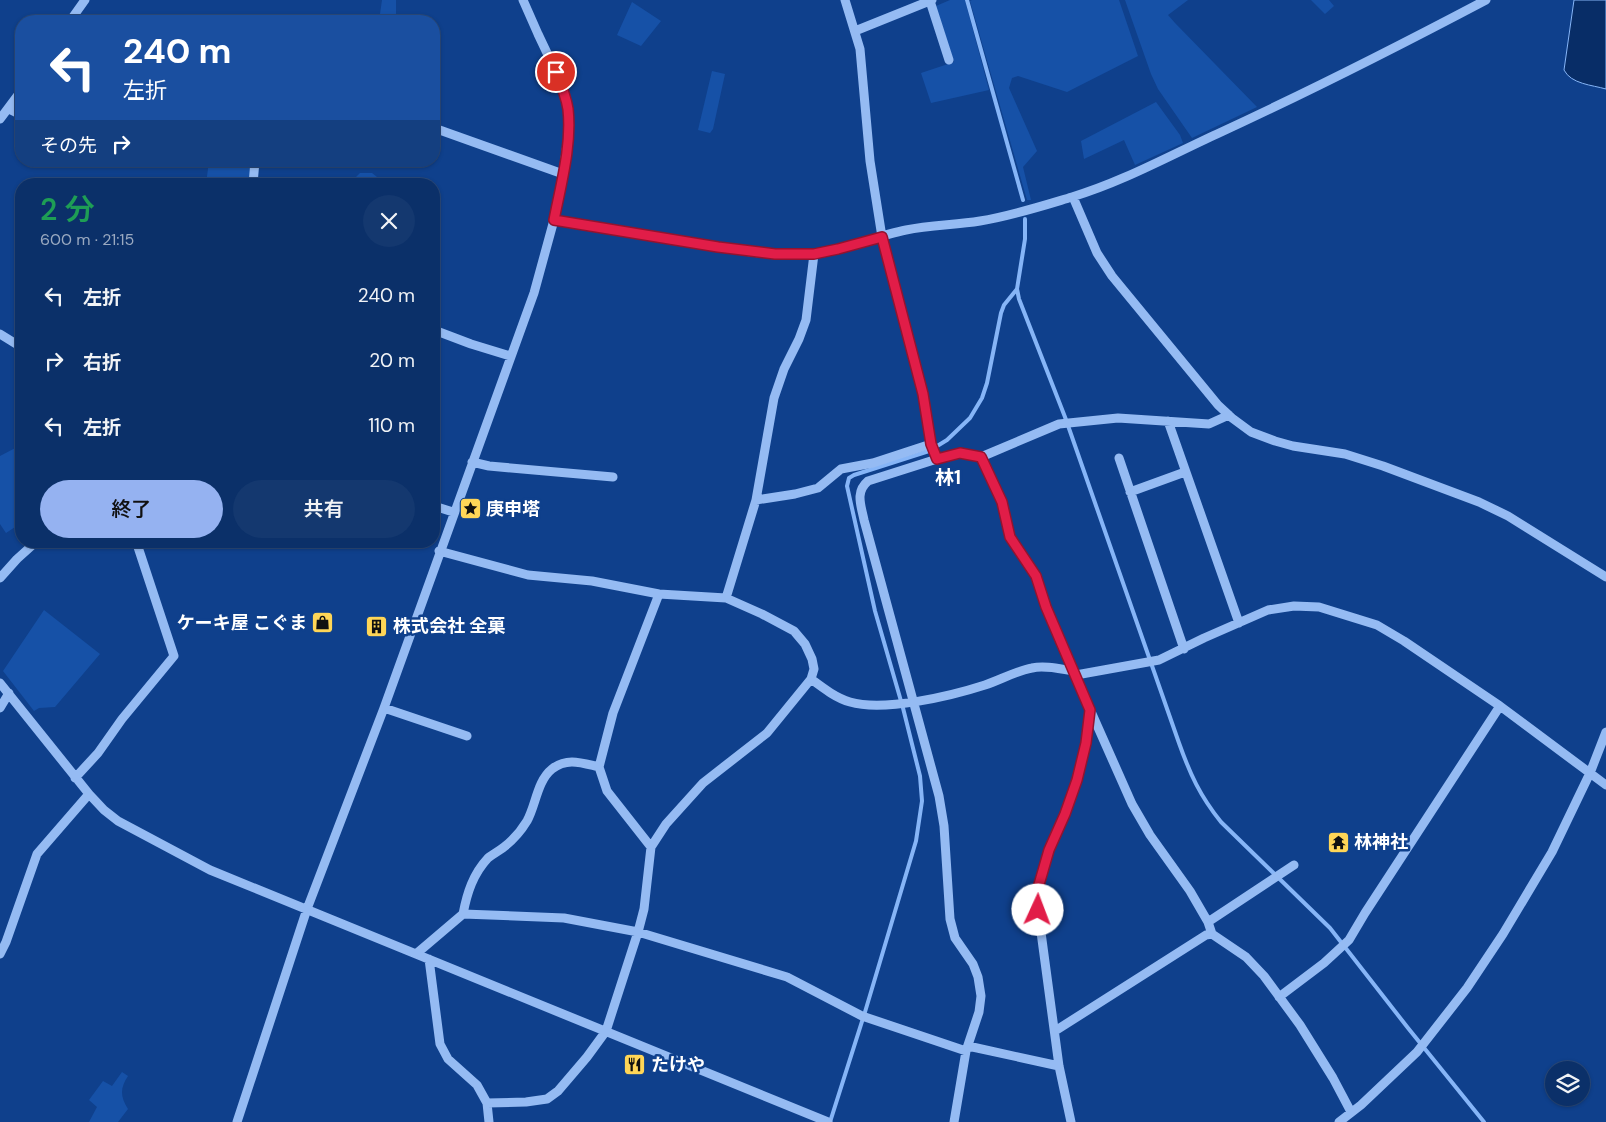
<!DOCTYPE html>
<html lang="ja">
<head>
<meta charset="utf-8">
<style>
	:root { --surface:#0b3069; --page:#14386f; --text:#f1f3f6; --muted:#9aa9c0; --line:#2b4b7d; --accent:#95b2f1 }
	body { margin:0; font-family:"DM Sans","Noto Sans JP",sans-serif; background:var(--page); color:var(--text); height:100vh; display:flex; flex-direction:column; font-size:19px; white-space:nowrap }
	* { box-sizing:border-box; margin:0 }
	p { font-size:16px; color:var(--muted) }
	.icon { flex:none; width:28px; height:28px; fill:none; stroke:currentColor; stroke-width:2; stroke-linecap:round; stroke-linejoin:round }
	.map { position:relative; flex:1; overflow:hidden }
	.details { position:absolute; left:15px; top:178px; width:425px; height:370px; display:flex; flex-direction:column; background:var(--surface); border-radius:20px; box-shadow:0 1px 4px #0004,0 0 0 1px var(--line) }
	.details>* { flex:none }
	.guide { position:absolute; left:15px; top:15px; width:425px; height:152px; border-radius:20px; box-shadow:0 1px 4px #0004,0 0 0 1px var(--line); background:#1a4fa0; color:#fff; overflow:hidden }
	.controls { position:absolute; left:1545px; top:1061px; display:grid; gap:10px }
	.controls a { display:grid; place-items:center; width:45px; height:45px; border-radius:50%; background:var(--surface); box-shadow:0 1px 4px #0004,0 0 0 1px var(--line); font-size:25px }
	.pin { position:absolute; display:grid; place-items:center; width:42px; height:42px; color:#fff; margin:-21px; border:2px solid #fff; border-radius:50%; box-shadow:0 1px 5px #0007 }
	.me { position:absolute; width:55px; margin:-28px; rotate:2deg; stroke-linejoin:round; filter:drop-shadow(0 0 4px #0008) }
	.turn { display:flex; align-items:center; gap:18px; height:105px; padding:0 25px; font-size:22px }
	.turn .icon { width:65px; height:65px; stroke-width:2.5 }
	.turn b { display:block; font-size:35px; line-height:42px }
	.then { display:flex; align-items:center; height:48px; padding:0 25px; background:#0003; gap:10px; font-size:19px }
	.round { display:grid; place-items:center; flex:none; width:52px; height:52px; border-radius:26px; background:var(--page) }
	.headline { display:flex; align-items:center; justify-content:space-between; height:85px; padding:0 25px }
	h1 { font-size:30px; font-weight:600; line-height:38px; color:#1e9e55 }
	.cta { display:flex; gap:10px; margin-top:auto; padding:10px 25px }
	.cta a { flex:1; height:58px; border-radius:30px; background:var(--accent); color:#111; font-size:20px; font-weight:600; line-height:58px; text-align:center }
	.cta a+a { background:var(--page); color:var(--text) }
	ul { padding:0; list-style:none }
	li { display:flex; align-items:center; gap:15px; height:65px; padding:0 25px }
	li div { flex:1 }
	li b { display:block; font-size:19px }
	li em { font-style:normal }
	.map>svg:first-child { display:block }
	.green { fill:#1651a7 }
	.water { fill:#082d67; stroke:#86b5f7 }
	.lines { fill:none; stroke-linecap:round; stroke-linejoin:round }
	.stream { stroke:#86b5f7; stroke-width:4 }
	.minor { stroke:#95bbf3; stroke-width:9 }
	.route-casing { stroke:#92132f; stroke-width:12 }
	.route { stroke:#e11d48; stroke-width:9 }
	.labels { text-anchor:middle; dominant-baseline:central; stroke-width:5; stroke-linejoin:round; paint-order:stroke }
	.poi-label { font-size:18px; font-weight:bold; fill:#fff; stroke:#0f408c; text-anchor:start }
	.neighbourhood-label { font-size:19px; font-weight:bold; fill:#fff; stroke:#0f408c }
</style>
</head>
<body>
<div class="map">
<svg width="1606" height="1122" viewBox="0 0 1606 1122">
	<rect width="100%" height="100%" fill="#0f408c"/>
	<path class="green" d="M 382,0 L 396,0 L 396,21 L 379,21 Z
		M 950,0 L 965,0 L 989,90 L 931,103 L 921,73 L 954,62 L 936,6 Z
		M 972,0 L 1119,0 L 1138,56 L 1067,92 L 1018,76 L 1012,78 L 1009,88 L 1037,151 L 1023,167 L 1031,200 L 1027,200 L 970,1 Z
		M 1125,0 L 1188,0 L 1168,15 L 1175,23 L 1257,107 L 1192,138 L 1158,89 L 1151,74 Z
		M 1311,0 L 1329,0 L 1334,6 L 1325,14 Z
		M 632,2 L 661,21 L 641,46 L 617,35 Z
		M 712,71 L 725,74 L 713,129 L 710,133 L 698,130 Z
		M 1156,102 L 1180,135 L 1183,143 L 1135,165 L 1124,140 L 1084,159 L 1081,141 Z
		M 209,161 L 252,161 L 250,184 L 206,184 Z
		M 360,173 L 372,173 L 382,181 L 381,184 L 353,184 L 353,180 Z
		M 21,445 L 21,523 L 6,533 L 0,524 L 0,456 Z
		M 44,610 L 100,654 L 55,707 L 39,708 L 34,711 L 3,671 Z
		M 122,1072 L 128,1076 C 120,1088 120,1096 128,1109 L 118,1122 L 89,1122 L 97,1107 L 89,1100 L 103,1081 L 112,1086 Z"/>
	<path class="water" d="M 1574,0 L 1606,0 L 1606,89 C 1592,85 1571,84 1564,70 Z"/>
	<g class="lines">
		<path class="stream" d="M 967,0 L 1023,200
			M 1025,219 L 1025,239 L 1017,289 L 1019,299 L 1065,417 L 1179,743 C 1190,774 1200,796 1221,822 L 1330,928 L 1408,1028 L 1484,1122
			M 830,1122 L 865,1012 L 916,841 L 922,801 L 920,776 L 903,708 L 875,611 L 847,486 L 849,478 L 854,475 L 929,451 L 947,440 L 970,418 L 982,398 L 987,383 L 1001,313 L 1004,305 L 1017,289"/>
		<path class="minor" d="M 845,0 L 860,49 L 870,161 L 882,237 L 923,394 L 931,444 L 937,459 L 960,453 L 981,457 L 1059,424 L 1118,418 L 1209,424 L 1229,415
			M 930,1 L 949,60
			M 70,21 L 85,0
			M 855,31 L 932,0
			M 9,109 L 21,115
			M 0,119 L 21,91
			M 434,128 L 563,174
			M 253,184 L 255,161
			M 1073,197 L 1097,253 L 1112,276 L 1218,405 L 1232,418 L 1251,432 L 1275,441 L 1293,446 L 1345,454 L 1383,466 L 1479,502 L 1508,516 L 1606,577
			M 554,220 L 751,252 C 771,254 793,256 814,254 C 845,251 875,236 906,230 C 930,225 955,225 980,221 C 1011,216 1042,206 1072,197 C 1122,182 1169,156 1217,134 C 1308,92 1397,47 1486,0
			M 434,330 L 471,344 L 510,356
			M 0,334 L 21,347
			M 1168,421 L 1239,623
			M 981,457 L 1002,502 L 1010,537 L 1036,577 L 1046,607 L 1073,671 L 1132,804 L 1150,835 L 1190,891 L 1208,922 L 1212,934 L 1206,935 L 1055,1031
			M 1119,458 L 1184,649
			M 937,459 L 868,481 C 855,492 861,505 864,520 L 939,796 L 944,826 L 950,919 L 955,938 L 973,964 L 978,977 L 981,996 L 979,1012 L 966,1051 L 954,1122
			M 472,462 L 489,466 L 613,477
			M 1130,492 L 1185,472
			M 756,500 L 795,494 L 818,488 L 841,469 L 873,463 L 931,444
			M 434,506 L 453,512
			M 439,551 L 528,575 L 592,581 L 659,594 L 726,598 L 762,614 L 794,631 L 805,644 L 812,659 L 814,669 L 811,679 L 767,733 L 703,783 L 666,824 L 651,847 L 644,909 L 638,932 L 606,1031 L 587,1057 L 558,1091 L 547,1099 L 526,1102 L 487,1103
			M 0,578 L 17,559 L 37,541
			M 726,598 L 756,500 L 774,398 L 784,369 L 799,339 L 806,320 L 814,254
			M 1076,675 L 1159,660 L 1204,638 L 1268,610 L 1294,606 L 1319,607 L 1377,625 L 1404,641 L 1500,706 L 1606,785
			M 811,679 C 823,688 836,698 850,702 C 884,712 951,696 985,685 C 1000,680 1016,671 1032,668 C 1045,665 1060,669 1073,671
			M 0,683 L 89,794 L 104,810 L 118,821 L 210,870 L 828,1122
			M 0,708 L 9,693
			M 384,708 L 467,736
			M 75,778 L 98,753 L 122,719 L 174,656 L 136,541
			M 651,847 L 607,791 L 599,767 L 613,713 L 659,594
			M 463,914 C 467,893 473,874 488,858 C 493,854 499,851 504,847 C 513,840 521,831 527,821 C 536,805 537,781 552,769 C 567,757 582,763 599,767
			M 1208,922 L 1294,865
			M 1212,934 L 1246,957 L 1264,976 L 1300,1025 L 1333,1078 L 1351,1112
			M 0,954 L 6,942 L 37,854 L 89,794
			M 416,954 L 463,914 L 564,918 L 638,932 L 787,977 L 862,1016 L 966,1051
			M 429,959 L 440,1044 L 448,1059 L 477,1085 L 487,1103 L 489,1122
			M 1279,997 L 1324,963 L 1349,940 L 1365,913 L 1500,706
			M 968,1046 L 1059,1066
			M 237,1122 L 307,909 L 384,708 L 534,293 L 554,220 L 563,174 L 568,136 L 568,109 L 564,92 L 556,72 L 538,34 L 523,0
			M 1071,1122 L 1059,1066 L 1038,910 C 1038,903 1037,894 1039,887 C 1044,851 1065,817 1077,782 C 1084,759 1087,734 1090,710
			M 1339,1122 L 1361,1105 L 1417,1052 L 1467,988 L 1503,934 L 1552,852 L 1590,773 L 1606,732"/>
	</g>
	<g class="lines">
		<defs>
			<path id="route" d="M 556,72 C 561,84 566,96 568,109 C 572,145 561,184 554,220 L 718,247 L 775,254 L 814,254 L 838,249 L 882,237 L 923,394 L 931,444 L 937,459 L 960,453 L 981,457 L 1002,502 L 1010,537 L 1036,576 L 1046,607 L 1090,710 L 1086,743 L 1077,780 L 1065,814 L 1049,850 L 1038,888 L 1038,910"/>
		</defs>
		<use href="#route" class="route-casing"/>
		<use href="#route" class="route"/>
	</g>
	<defs>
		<symbol id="sight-square" viewBox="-11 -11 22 22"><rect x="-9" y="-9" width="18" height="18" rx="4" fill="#ffd657" stroke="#0f408c"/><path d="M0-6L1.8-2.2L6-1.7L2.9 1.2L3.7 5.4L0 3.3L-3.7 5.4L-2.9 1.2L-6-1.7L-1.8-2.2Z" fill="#111"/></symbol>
		<symbol id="shop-square" viewBox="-11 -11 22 22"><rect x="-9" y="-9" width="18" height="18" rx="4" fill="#ffd657" stroke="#0f408c"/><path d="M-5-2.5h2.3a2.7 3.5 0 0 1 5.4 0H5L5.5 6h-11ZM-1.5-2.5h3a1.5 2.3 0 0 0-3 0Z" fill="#111"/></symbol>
		<symbol id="building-square" viewBox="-11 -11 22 22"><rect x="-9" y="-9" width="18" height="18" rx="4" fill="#ffd657" stroke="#0f408c"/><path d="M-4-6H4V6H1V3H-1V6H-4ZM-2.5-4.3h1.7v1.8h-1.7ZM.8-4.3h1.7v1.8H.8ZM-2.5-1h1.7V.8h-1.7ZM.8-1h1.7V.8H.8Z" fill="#111"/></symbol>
		<symbol id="temple-square" viewBox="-11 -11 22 22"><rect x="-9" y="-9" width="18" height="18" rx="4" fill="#ffd657" stroke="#0f408c"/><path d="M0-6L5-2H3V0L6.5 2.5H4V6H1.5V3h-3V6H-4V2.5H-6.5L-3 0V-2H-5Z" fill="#111"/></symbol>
		<symbol id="restaurant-square" viewBox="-11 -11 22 22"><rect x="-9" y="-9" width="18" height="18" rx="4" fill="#ffd657" stroke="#0f408c"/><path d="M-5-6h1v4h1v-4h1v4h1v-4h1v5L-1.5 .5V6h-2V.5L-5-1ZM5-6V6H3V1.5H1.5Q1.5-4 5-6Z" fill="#111"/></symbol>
	</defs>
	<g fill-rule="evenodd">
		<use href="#sight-square" x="458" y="496" width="25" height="25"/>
		<use href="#shop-square" x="310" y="610" width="25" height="25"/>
		<use href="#building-square" x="364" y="614" width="25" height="25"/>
		<use href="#temple-square" x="1326" y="830" width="25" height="25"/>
		<use href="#restaurant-square" x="622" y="1052" width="25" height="25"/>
	</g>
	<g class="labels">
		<g class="poi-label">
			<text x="486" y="509">庚申塔</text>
			<text x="307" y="623" text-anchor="end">ケーキ屋 こぐま</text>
			<text x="393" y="626">株式会社 全菓</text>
			<text x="1354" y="842">林神社</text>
			<text x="651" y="1065">たけや</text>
		</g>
		<g class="neighbourhood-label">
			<text x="948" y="477">林1</text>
		</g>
	</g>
</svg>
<div class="controls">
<a><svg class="icon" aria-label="layers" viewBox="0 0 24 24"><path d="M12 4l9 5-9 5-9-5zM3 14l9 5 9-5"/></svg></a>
</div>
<div class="pin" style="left:556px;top:72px;background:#d93025"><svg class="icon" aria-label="arrive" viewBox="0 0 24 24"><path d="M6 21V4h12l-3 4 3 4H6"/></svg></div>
<svg class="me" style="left:1038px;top:910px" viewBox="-20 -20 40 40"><circle r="19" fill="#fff"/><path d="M0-13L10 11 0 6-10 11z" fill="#e11d48"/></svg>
<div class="guide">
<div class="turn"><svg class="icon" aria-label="left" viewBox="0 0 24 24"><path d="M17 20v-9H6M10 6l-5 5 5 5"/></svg><div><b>240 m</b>左折</div></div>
<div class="then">その先<svg class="icon" aria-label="right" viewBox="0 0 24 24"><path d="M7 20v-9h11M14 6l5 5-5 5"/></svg></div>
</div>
<section class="details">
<div class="headline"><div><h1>2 分</h1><p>600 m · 21:15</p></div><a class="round"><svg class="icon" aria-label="close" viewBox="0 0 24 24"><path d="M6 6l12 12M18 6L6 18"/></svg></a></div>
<ul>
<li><svg class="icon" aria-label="left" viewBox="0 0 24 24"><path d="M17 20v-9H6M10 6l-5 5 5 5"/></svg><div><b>左折</b></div><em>240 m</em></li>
<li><svg class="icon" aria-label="right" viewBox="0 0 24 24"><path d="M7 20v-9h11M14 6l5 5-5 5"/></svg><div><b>右折</b></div><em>20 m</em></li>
<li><svg class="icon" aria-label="left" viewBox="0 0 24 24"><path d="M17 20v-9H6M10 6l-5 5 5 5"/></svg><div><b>左折</b></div><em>110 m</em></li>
</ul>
<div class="cta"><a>終了</a><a>共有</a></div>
</section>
</div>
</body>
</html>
